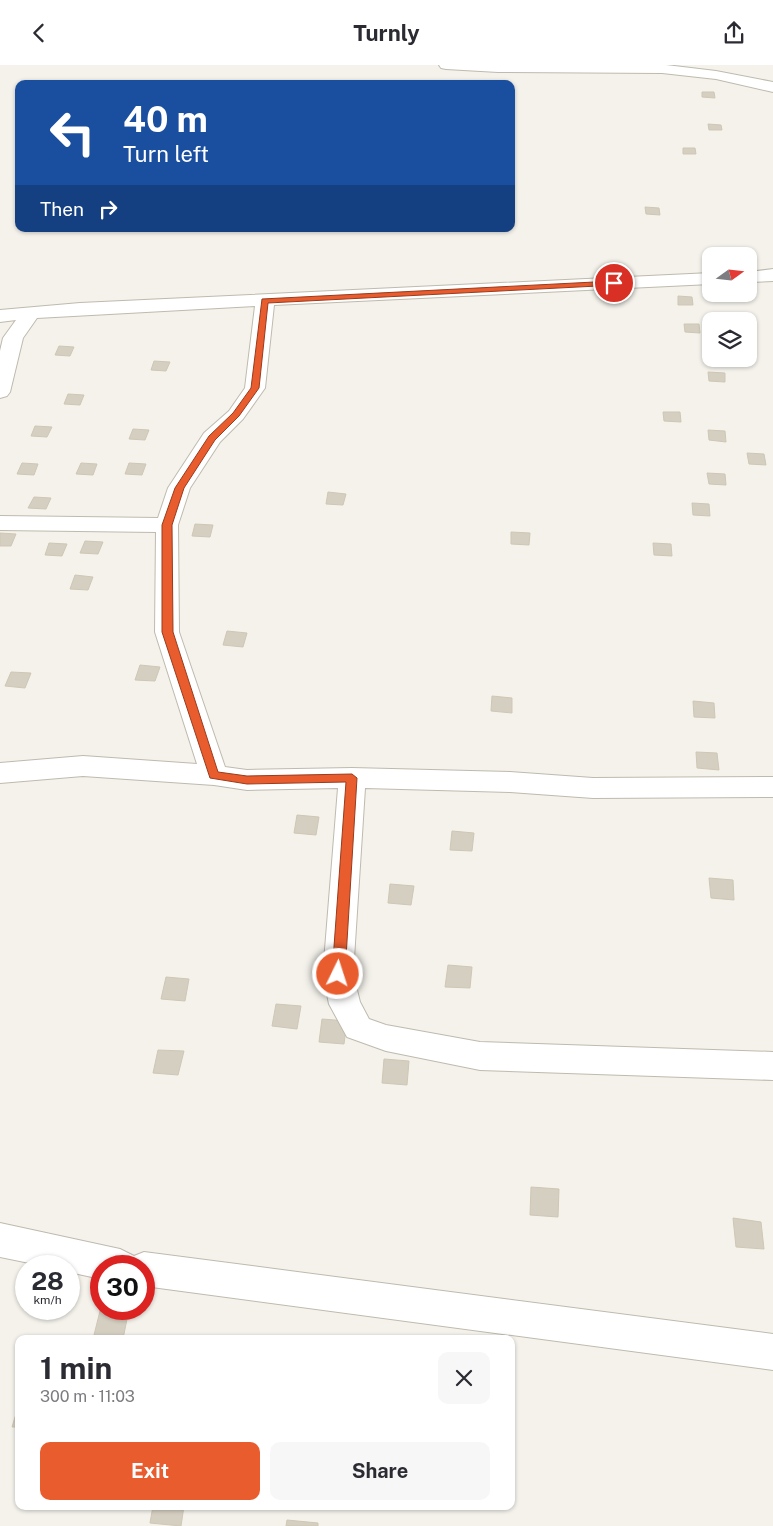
<!DOCTYPE html>
<html lang="en">
<head>
<meta charset="utf-8">
<style>
	:root { --surface:#fff; --page:#f7f7f7; --text:#2b2b33; --muted:#7c7c81; --accent:#e85c2e }
	body { margin:0; font-family:"Public Sans",sans-serif; background:var(--page); color:var(--text); height:100vh; display:flex; flex-direction:column; font-size:19px; white-space:nowrap }
	* { box-sizing:border-box; margin:0 }
	p { font-size:16px; color:var(--muted) }
	.icon { flex:none; width:28px; height:28px; fill:none; stroke:currentColor; stroke-width:2; stroke-linecap:round; stroke-linejoin:round }
	.map { position:relative; flex:1; overflow:hidden }
	.sheet { position:absolute; left:15px; top:1270px; width:500px; height:175px; display:flex; flex-direction:column; background:var(--surface); border-radius:10px; box-shadow:0 1px 4px #0004 }
	.sheet>* { flex:none }
	.top-card { position:absolute; left:15px; top:15px; width:500px; height:152px; border-radius:10px; box-shadow:0 1px 4px #0004; background:#1a4fa0; color:#fff; overflow:hidden }
	.needle { width:32px; rotate:75deg }
	.fabs { position:absolute; left:702px; top:182px; display:grid; gap:10px }
	.fabs a { display:grid; place-items:center; width:55px; height:55px; border-radius:10px; background:var(--surface); box-shadow:0 1px 4px #0004; font-size:25px }
	.speed { position:absolute; left:15px; top:1190px; display:flex; gap:10px; font-size:25px; font-weight:700; text-align:center }
	.speed>* { display:grid; place-content:center; width:65px; height:65px; border-radius:50%; background:var(--surface); box-shadow:0 1px 4px #0004; line-height:1 }
	.speed small { font-size:12px; font-weight:400 }
	.speed .limit { border:8px solid #d22; background:#fff; color:#111 }
	.pin { position:absolute; display:grid; place-items:center; width:42px; height:42px; color:#fff; margin:-21px; border:2px solid #fff; border-radius:50%; box-shadow:0 1px 5px #0007 }
	.me { position:absolute; width:55px; margin:-28px; rotate:4deg; stroke-linejoin:round; filter:drop-shadow(0 0 4px #0008) }
	.turn { display:flex; align-items:center; gap:18px; height:105px; padding:0 25px; font-size:22px }
	.turn .icon { width:65px; height:65px; stroke-width:2.5 }
	.turn b { display:block; font-size:35px; line-height:42px }
	.then { display:flex; align-items:center; height:48px; padding:0 25px; background:#0003; gap:10px; font-size:19px }
	.round { display:grid; place-items:center; flex:none; width:52px; height:52px; border-radius:10px; background:var(--page) }
	.head { display:flex; align-items:center; justify-content:space-between; height:85px; padding:0 25px }
	h1 { font-size:30px; font-weight:700; line-height:38px }
	.primary-button { display:flex; gap:10px; margin-top:auto; padding:10px 25px }
	.primary-button a { flex:1; height:58px; border-radius:10px; background:var(--accent); color:#fff; font-size:20px; font-weight:700; line-height:58px; text-align:center }
	.primary-button a+a { background:var(--page); color:var(--text) }
	header { display:flex; justify-content:space-between; align-items:center; height:65px; padding:0 25px; background:var(--surface); font-size:22px; font-weight:700 }
	.map>svg:first-child { display:block }
	.building { fill:#d5cfc1; stroke:#cfc7b5 }
	.lines { fill:none; stroke-linecap:round; stroke-linejoin:round }
	.street-casing { stroke:#bfbaae; stroke-width:2 }
	.street { fill:#fff; fill-rule:evenodd }
	.route { fill:#e85c2e; stroke:#973c1e }
</style>
</head>
<body>
<header><svg class="icon" aria-label="back" viewBox="0 0 24 24"><path d="M15 5l-7 7 7 7"/></svg>Turnly<svg class="icon" aria-label="share" viewBox="0 0 24 24"><path d="M12 15V3M7 8l5-5 5 5M5 13v7h14v-7"/></svg></header>
<div class="map">
<svg width="773" height="1461" viewBox="0 0 773 1461">
	<rect width="100%" height="100%" fill="#f4f2eb"/>
	<path class="building" d="M 702,27 L 714,27 L 715,33 L 702,32 Z
		M 708,59 L 721,60 L 722,65 L 709,65 Z
		M 683,83 L 695,83 L 696,89 L 683,89 Z
		M 645,142 L 659,143 L 660,150 L 646,149 Z
		M 678,231 L 692,232 L 693,240 L 678,240 Z
		M 684,259 L 699,259 L 700,268 L 685,267 Z
		M 59,281 L 74,282 L 70,291 L 55,290 Z
		M 154,296 L 170,297 L 166,306 L 151,305 Z
		M 708,307 L 725,308 L 725,317 L 709,316 Z
		M 68,329 L 84,330 L 80,340 L 64,339 Z
		M 663,347 L 680,347 L 681,357 L 664,356 Z
		M 35,361 L 52,362 L 47,372 L 31,371 Z
		M 133,364 L 149,365 L 145,375 L 129,374 Z
		M 708,365 L 725,366 L 726,377 L 709,375 Z
		M 747,388 L 764,389 L 766,400 L 749,399 Z
		M 22,398 L 38,399 L 34,410 L 17,409 Z
		M 81,398 L 97,399 L 93,410 L 76,409 Z
		M 129,398 L 146,399 L 142,410 L 125,409 Z
		M 707,408 L 725,409 L 726,420 L 709,419 Z
		M 328,427 L 346,429 L 343,440 L 326,439 Z
		M 34,432 L 51,433 L 46,444 L 28,443 Z
		M 692,438 L 709,439 L 710,451 L 693,450 Z
		M 195,459 L 213,460 L 210,472 L 192,471 Z
		M 511,467 L 530,468 L 529,480 L 511,479 Z
		M 0,468 L 16,469 L 11,481 L 0,481 Z
		M 85,476 L 103,477 L 98,489 L 80,488 Z
		M 49,478 L 67,479 L 62,491 L 45,490 Z
		M 653,478 L 671,479 L 672,491 L 654,490 Z
		M 75,510 L 93,512 L 88,525 L 70,524 Z
		M 227,566 L 247,568 L 243,582 L 223,580 Z
		M 140,600 L 160,602 L 155,616 L 135,615 Z
		M 11,607 L 31,608 L 25,623 L 5,621 Z
		M 492,631 L 512,633 L 512,648 L 491,646 Z
		M 693,636 L 714,638 L 715,653 L 694,652 Z
		M 696,687 L 717,688 L 719,705 L 697,703 Z
		M 297,750 L 319,752 L 316,770 L 294,768 Z
		M 452,766 L 474,768 L 472,786 L 450,785 Z
		M 709,813 L 733,815 L 734,835 L 711,833 Z
		M 390,819 L 414,821 L 411,840 L 388,838 Z
		M 448,900 L 472,902 L 470,923 L 445,922 Z
		M 166,912 L 189,914 L 185,936 L 161,934 Z
		M 276,939 L 301,941 L 297,964 L 272,961 Z
		M 322,954 L 347,956 L 344,979 L 319,977 Z
		M 158,985 L 184,986 L 178,1010 L 153,1008 Z
		M 384,994 L 409,996 L 407,1020 L 382,1018 Z
		M 531,1122 L 559,1124 L 558,1152 L 530,1150 Z
		M 733,1153 L 761,1157 L 764,1184 L 736,1182 Z
		M 100,1246 L 128,1249 L 123,1274 L 93,1274 Z
		M 19,1339 L 19,1362 L 12,1362 Z
		M 153,1441 L 184,1441 L 181,1461 L 150,1458 Z
		M 287,1455 L 318,1458 L 318,1461 L 286,1461 Z"/>
	<g class="lines">
		<defs>
			<path id="street" d="M 439,0 L 666,0 L 716,6 L 773,17 L 773,27 L 716,14 L 662,8 L 498,7 L 446,4 L 441,3 Z
				M 773,204 L 773,216 L 749,217 L 749,207 Z
				M 711,208 L 711,219 L 274,240 L 265,323 L 243,354 L 220,377 L 190,423 L 178,460 L 179,567 L 225,702 L 247,705 L 352,703 L 510,707 L 593,713 L 773,712 L 773,732 L 593,733 L 510,727 L 365,723 L 353,909 L 360,937 L 369,954 L 386,960 L 480,977 L 773,987 L 773,1015 L 480,1005 L 386,986 L 347,972 L 329,939 L 323,909 L 338,723 L 247,725 L 214,720 L 83,711 L 0,718 L 0,698 L 83,691 L 197,699 L 155,567 L 156,467 L 0,465 L 0,451 L 158,453 L 168,423 L 204,368 L 229,346 L 245,323 L 255,241 L 37,253 L 23,273 L 10,327 L 7,331 L 0,333 L 0,286 L 3,273 L 16,255 L 0,257 L 0,245 L 80,238 Z
				M 0,1158 L 120,1184 L 134,1191 L 144,1187 L 773,1269 L 773,1305 L 144,1221 L 144,1201 L 101,1201 L 101,1214 L 69,1207 L 69,1201 L 44,1201 L 0,1192 Z"/>
		</defs>
		<use href="#street" class="street-casing"/>
		<use href="#street" class="street"/>
	</g>
	<path class="route" d="M 614,216 L 618,218 L 617,220 L 268,238 L 259,323 L 239,351 L 215,375 L 184,423 L 172,460 L 173,567 L 218,707 L 247,711 L 352,709 L 357,713 L 345,909 L 343,912 L 338,914 L 334,912 L 332,909 L 346,717 L 247,719 L 210,713 L 162,567 L 162,460 L 175,423 L 209,371 L 233,348 L 251,323 L 262,234 Z"/>
</svg>
<div class="fabs">
<a><svg class="needle" viewBox="-14 -14 28 28"><path d="M0-13l5 13h-10z" fill="#e53935"/><path d="M0 13l5-13h-10z" fill="#7c7c81"/></svg></a>
<a><svg class="icon" aria-label="layers" viewBox="0 0 24 24"><path d="M12 4l9 5-9 5-9-5zM3 14l9 5 9-5"/></svg></a>
</div>
<div class="speed"><div>28<small>km/h</small></div><div class="limit">30</div></div>
<div class="pin" style="left:614px;top:218px;background:#d93025"><svg class="icon" aria-label="arrive" viewBox="0 0 24 24"><path d="M6 21V4h12l-3 4 3 4H6"/></svg></div>
<svg class="me" style="left:338px;top:909px" viewBox="-20 -20 40 40"><circle r="17" fill="#e85c2e" stroke="#fff" stroke-width="3"/><path d="M0-11L8 9 0 5-8 9z" fill="#fff"/></svg>
<div class="top-card">
<div class="turn"><svg class="icon" aria-label="left" viewBox="0 0 24 24"><path d="M17 20v-9H6M10 6l-5 5 5 5"/></svg><div><b>40 m</b>Turn left</div></div>
<div class="then">Then<svg class="icon" aria-label="right" viewBox="0 0 24 24"><path d="M7 20v-9h11M14 6l5 5-5 5"/></svg></div>
</div>
<section class="sheet">
<div class="head"><div><h1>1 min</h1><p>300 m · 11:03</p></div><a class="round"><svg class="icon" aria-label="close" viewBox="0 0 24 24"><path d="M6 6l12 12M18 6L6 18"/></svg></a></div>
<div class="primary-button"><a>Exit</a><a>Share</a></div>
</section>
</div>
</body>
</html>
